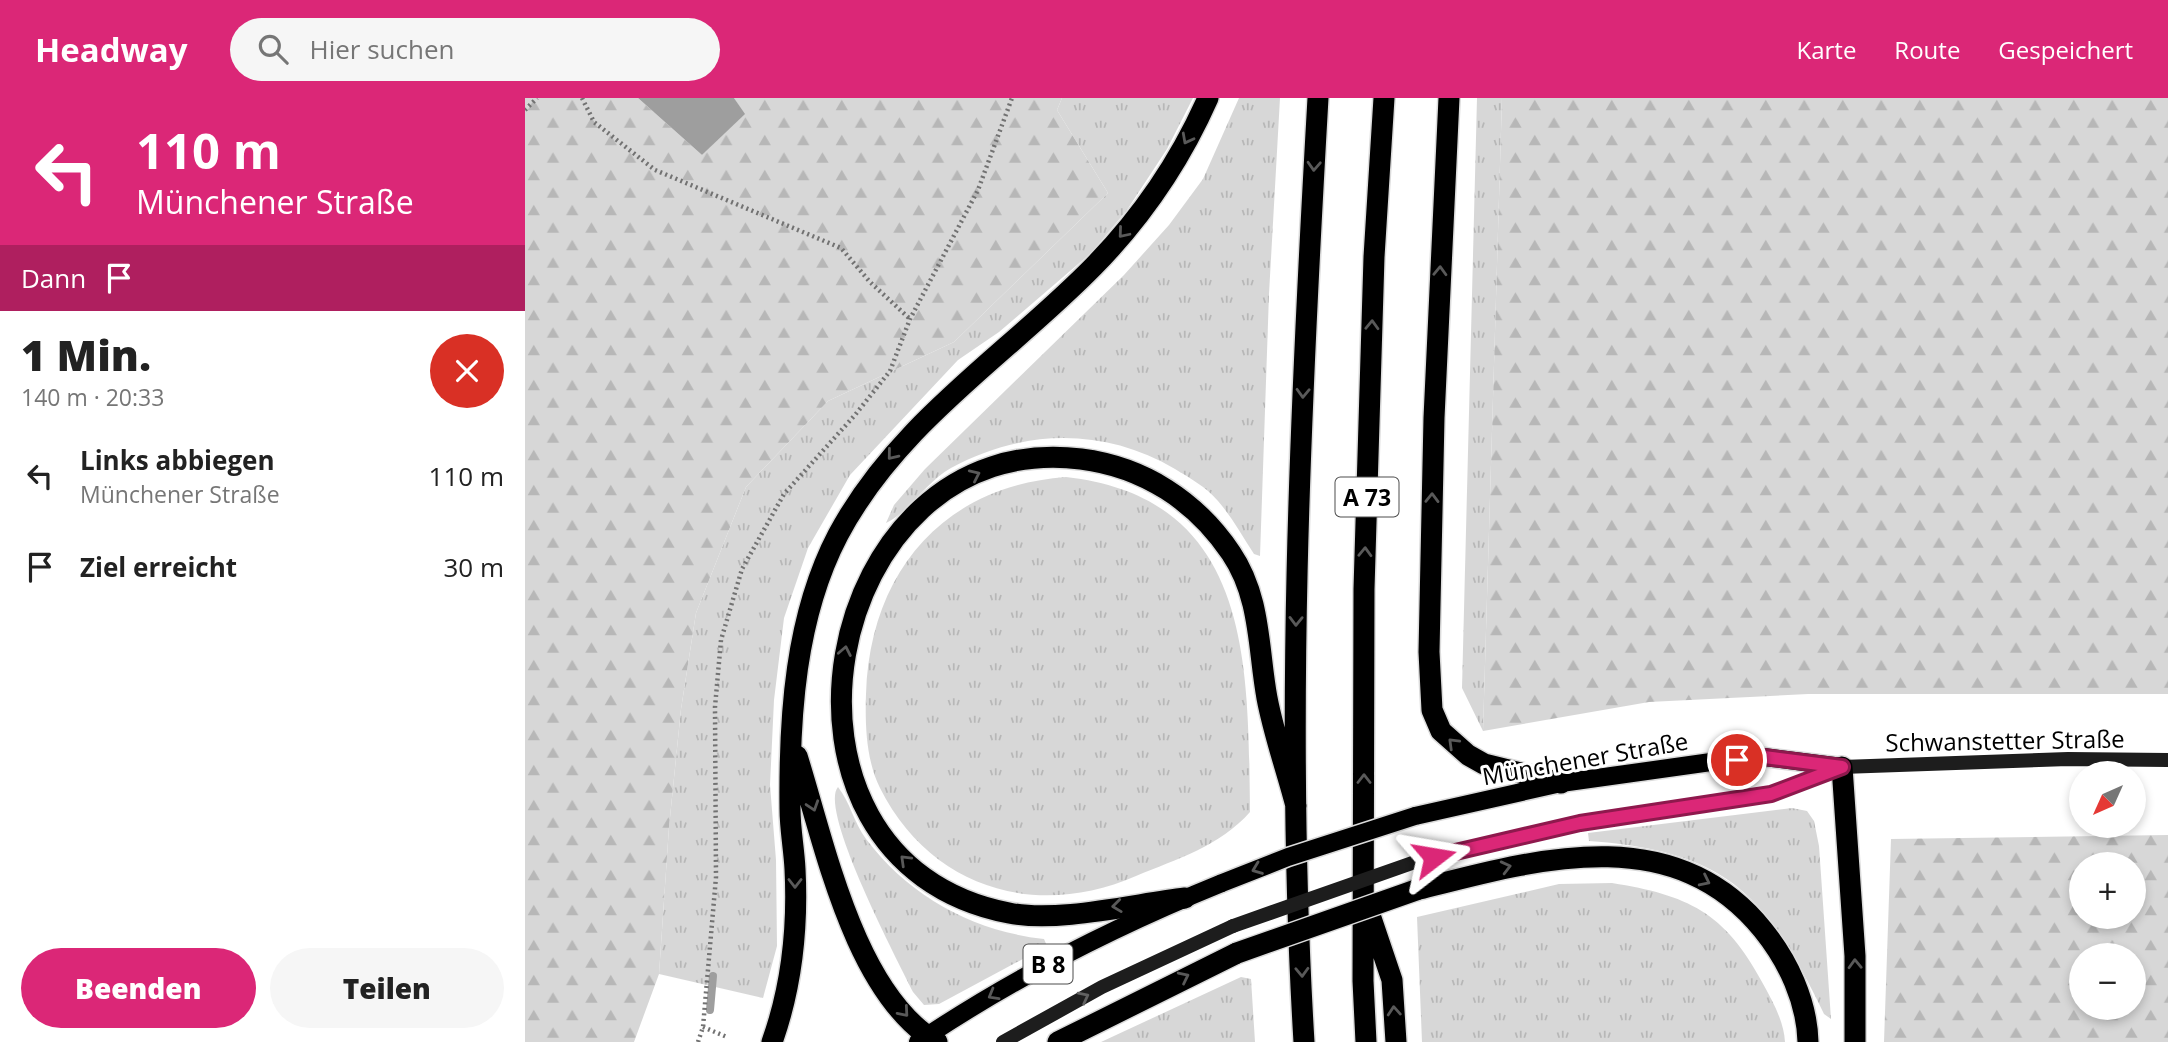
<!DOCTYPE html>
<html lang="de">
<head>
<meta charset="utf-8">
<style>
	:root { --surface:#fff; --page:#f6f6f6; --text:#222; --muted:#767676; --accent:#db2777 }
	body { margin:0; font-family:"Open Sans",sans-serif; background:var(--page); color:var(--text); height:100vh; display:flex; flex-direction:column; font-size:26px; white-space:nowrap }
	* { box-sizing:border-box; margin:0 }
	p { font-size:23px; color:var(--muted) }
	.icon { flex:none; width:38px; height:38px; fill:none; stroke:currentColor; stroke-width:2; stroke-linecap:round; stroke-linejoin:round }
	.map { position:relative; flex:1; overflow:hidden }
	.drawer { display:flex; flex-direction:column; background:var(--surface); width:525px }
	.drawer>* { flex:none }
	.hud { background:#db2777; color:#fff; overflow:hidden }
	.needle { width:46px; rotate:225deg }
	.fabs { position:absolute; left:1544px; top:663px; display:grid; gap:14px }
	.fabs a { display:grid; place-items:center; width:77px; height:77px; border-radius:50%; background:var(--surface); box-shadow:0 4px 10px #0003; font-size:35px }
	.pin { position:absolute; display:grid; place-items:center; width:60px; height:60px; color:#fff; margin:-30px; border:4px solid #fff; border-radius:50%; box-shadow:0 2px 7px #0007 }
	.me { position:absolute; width:77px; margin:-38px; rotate:76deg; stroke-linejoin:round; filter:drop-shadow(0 0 5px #0008) }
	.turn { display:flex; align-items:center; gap:24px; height:147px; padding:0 21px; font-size:32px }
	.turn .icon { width:91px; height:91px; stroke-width:2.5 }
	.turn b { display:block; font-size:49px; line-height:60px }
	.then { display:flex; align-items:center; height:66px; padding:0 21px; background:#0003; gap:14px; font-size:26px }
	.round { display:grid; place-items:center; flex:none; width:74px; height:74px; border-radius:37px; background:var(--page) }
	.summary { display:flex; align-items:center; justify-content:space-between; height:119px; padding:0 21px }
	h1 { font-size:42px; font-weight:800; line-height:52px }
	.action { display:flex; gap:14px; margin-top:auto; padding:14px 21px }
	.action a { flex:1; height:80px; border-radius:42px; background:var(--accent); color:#fff; font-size:28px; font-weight:800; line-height:80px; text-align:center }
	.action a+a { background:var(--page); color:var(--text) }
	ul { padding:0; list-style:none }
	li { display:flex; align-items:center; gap:21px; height:91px; padding:0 21px }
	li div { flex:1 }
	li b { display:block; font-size:26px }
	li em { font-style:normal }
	header { display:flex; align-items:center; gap:42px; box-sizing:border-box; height:98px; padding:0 35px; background:var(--accent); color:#fff }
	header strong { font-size:33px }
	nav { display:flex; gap:38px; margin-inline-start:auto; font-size:24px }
	.search { width:490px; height:63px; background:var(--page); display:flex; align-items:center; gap:18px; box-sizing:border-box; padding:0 24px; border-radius:38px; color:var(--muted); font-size:26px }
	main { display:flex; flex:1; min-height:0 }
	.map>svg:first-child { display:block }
	.grass { fill:url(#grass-tufts) }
	.forest { fill:url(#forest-firs); fill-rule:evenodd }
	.water { fill:#9e9e9e }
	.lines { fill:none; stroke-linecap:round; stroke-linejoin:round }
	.stream { stroke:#9e9e9e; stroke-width:8 }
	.primary-casing { stroke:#dbdbdb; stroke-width:21 }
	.motorway-casing { stroke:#dbdbdb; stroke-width:24 }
	.path { stroke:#727272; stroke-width:4.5; stroke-dasharray:2 3.5; stroke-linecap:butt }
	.secondary { stroke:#1d1d1d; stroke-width:14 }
	.primary { stroke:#000; stroke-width:18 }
	.motorway { stroke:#000; stroke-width:21 }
	.primary-bridge-casing { stroke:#dbdbdb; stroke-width:21; stroke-linecap:butt }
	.motorway-bridge-casing { stroke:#dbdbdb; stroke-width:24; stroke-linecap:butt }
	.secondary-bridge { stroke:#1d1d1d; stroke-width:14 }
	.primary-bridge { stroke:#000; stroke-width:18 }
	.motorway-bridge { stroke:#000; stroke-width:21 }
	.oneway { stroke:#595959 }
	.oneway2 { stroke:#616161 }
	.route-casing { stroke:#8e194d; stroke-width:18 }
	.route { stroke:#db2777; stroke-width:12 }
	.labels { text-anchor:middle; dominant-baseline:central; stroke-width:6; stroke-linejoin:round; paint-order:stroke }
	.shield { fill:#fff; stroke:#4c4c4c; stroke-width:2 }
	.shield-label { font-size:23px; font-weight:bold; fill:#000 }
	.street-label { font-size:24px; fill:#000; stroke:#fff }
</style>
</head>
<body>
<header>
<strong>Headway</strong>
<div class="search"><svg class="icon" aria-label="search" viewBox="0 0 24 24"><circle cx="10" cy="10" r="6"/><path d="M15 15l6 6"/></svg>Hier suchen</div>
<nav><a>Karte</a><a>Route</a><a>Gespeichert</a></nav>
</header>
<main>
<section class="drawer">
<div class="hud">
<div class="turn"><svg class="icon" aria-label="left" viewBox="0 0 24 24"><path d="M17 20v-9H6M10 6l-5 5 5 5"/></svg><div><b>110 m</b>Münchener Straße</div></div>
<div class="then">Dann<svg class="icon" aria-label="arrive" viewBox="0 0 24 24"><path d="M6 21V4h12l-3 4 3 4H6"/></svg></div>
</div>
<div class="summary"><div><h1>1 Min.</h1><p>140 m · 20:33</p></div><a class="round" style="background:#d93025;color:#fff"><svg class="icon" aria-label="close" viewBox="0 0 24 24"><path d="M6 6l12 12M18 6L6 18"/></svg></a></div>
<ul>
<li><svg class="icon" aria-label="left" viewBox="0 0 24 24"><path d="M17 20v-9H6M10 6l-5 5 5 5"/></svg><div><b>Links abbiegen</b><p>Münchener Straße</p></div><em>110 m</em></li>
<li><svg class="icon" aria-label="arrive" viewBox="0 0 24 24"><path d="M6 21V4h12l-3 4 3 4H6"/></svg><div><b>Ziel erreicht</b></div><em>30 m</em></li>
</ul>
<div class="action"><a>Beenden</a><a>Teilen</a></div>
</section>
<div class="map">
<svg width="1643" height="944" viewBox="0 0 1643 944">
	<defs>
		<pattern id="grass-tufts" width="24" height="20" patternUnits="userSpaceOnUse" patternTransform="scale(1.75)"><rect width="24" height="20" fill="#d7d7d7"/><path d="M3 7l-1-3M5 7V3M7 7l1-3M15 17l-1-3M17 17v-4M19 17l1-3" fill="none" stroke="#b7b7b7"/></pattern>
		<pattern id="forest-firs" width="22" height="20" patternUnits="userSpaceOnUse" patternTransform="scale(1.75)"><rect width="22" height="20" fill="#d7d7d7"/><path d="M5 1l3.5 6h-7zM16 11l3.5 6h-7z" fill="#b7b7b7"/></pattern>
	</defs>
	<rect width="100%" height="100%" fill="#fff"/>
	<path class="grass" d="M 537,0 L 668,0 L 642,51 L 602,112 L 566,155 L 474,234 L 433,262 L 325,377 L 283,450 L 259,520 L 249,602 L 245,687 L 251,762 L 252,848 L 238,900 L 134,876 L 144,729 L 156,611 L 171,515 L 221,389 L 303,303 L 429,244 L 583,95 L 532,12 Z
		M 714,0 L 755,0 L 744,196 L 735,458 L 729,456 C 717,438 707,419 693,403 C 681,389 665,380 650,371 C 578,329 498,331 426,370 C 403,382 383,415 361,425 L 369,407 L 400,371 L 599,177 L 644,127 L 678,81 Z
		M 952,0 L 977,0 L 958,633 L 937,590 Z
		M 541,379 C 729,400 723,569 725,714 C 695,748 652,761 611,778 C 511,822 405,790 355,690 C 341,662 340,626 341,596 C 345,474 418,388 541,379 Z
		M 313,689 C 325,704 329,725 341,741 C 385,799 448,833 519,841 L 522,848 L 414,906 L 399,907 L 388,894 C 374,865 293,712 313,689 Z
		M 1267,710 L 1282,713 L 1289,723 L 1294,748 L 1306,921 L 1299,916 C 1241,796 1202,753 1064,743 L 1063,735 Z
		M 1087,785 C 1162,797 1200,814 1237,884 C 1247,902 1259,923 1260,944 L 897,944 L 892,819 L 1034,786 Z
		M 716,879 L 726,881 L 730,944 L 576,944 Z"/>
	<path class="forest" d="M 0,0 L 113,0 L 177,57 L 219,16 L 209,0 L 537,0 L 532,12 L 583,95 L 429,244 L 303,303 L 221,389 L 171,515 L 156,611 L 144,729 L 134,876 L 109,944 L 0,944 Z
		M 977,0 L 1643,0 L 1643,596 L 1283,596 L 1124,604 L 958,633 Z
		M 1643,737 L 1643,944 L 1359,944 L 1366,741 ZM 1608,766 L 1608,819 L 1556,819 L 1556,766 ZM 1556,858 L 1608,858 L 1608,910 L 1556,910 Z"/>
	<path class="water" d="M 113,0 L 209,0 L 220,16 L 177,57 Z"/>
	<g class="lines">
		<path class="stream" d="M 185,912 L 188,878"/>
		<defs>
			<path id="primary" d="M 890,718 L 1036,685 L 1186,664 L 1239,659 L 1317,669
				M 393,944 C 488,880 591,828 697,785"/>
			<path id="motorway" d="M 924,0 L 909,320 L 904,554 L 907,612 L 916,633 L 943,657 L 959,666 L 1036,685
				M 272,658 C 299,743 329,896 412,944
				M 1317,669 L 1330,858 L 1330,944
				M 891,792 C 1009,762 1148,720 1238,832 C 1263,863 1282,903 1283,944
				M 660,800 C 609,806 533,825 484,815 C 213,763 295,328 556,361 C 619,369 671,403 706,455 C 736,499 733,551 742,600 C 749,637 762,673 771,708
				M 844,814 L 867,882 L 871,944
				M 247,944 C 267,888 273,830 270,771 C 269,751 265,731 265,711 C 264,619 270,519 313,437 C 373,324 482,257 569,168 C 616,120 656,61 683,0
				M 533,944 L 712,855
				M 779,944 C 760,630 775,314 793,0
				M 841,944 L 838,883 L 839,491 L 849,159 L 859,0"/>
		</defs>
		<use href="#primary" class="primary-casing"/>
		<use href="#motorway" class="motorway-casing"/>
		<path class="path" d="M 57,0 L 69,24 L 130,72 L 316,150 L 345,184 L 385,221
			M 0,12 L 12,0
			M 178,929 L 202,939
			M 173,944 L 178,929 L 191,779 L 190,609 L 196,542 L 217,471 L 259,396 L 330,317 L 365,273 L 385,221 L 453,92 L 487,0"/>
		<path class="secondary" d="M 890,764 L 1055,725 L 1246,696 L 1317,669 L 1543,661 L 1643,662
			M 478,944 L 577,889 L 708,828"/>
		<use href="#primary" class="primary"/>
		<use href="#motorway" class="motorway"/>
		<defs>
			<path id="primary-bridge" d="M 697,785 L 763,759 L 890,718"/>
			<path id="motorway-bridge" d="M 712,855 L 891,792"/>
		</defs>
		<use href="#primary-bridge" class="primary-bridge-casing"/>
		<use href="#motorway-bridge" class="motorway-bridge-casing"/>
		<path class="secondary-bridge" d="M 708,828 L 890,764"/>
		<use href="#primary-bridge" class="primary-bridge"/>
		<use href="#motorway-bridge" class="motorway-bridge"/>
	</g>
	<defs><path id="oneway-chevron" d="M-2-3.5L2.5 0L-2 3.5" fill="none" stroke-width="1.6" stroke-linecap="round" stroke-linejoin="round" transform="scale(1.75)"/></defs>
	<g class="oneway">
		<use href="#oneway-chevron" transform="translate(662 41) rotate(118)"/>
		<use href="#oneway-chevron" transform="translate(789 68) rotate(93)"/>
		<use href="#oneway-chevron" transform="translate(598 135) rotate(130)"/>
		<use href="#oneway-chevron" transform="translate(915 173) rotate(-88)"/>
		<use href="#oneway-chevron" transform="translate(847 227) rotate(-88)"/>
		<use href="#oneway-chevron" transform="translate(778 295) rotate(92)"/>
		<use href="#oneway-chevron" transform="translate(367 357) rotate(129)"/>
		<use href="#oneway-chevron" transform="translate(450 377) rotate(-25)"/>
		<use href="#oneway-chevron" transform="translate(907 400) rotate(-89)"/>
		<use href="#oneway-chevron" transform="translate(840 454) rotate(-88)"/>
		<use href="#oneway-chevron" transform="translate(771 523) rotate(91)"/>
		<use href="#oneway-chevron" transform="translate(320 553) rotate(-79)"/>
		<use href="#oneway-chevron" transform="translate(928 645) rotate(-136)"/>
		<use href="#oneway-chevron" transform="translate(839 681) rotate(-90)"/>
		<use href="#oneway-chevron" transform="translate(288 708) rotate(72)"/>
		<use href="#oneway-chevron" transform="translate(380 762) rotate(-136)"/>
		<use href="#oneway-chevron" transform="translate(981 769) rotate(-14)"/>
		<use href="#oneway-chevron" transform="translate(732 771) rotate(159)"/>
		<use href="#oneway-chevron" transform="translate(1180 783) rotate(26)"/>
		<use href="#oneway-chevron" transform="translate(270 785) rotate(90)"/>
		<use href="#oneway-chevron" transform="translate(592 808) rotate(173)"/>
		<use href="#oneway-chevron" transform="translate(1330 866) rotate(-92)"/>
		<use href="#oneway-chevron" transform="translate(777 874) rotate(88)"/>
		<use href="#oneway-chevron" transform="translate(659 879) rotate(-26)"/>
		<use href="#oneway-chevron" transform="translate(468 897) rotate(150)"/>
		<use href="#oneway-chevron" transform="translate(869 913) rotate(-94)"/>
		<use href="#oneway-chevron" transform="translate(379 914) rotate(49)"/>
	</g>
	<use class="oneway2" href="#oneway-chevron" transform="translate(559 899) rotate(-27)"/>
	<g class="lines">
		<defs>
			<path id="route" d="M 909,759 L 1055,725 L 1246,696 L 1317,669 L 1239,659 L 1212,662"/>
		</defs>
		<use href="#route" class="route-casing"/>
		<use href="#route" class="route"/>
	</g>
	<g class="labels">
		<g class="shield">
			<rect x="810.5" y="379.5" width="63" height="39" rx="5"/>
			<rect x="498.5" y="846.5" width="49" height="39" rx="5"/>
		</g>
		<g class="shield-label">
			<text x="842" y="399">A 73</text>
			<text x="523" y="866">B 8</text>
		</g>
		<g class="street-label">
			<text transform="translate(1480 642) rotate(-1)">Schwanstetter Straße</text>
			<text transform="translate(1060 660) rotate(-10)">Münchener Straße</text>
		</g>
	</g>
</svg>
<div class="fabs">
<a><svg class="needle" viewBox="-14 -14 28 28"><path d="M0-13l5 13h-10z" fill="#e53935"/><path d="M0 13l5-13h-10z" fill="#767676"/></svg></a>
<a>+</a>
<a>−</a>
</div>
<div class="pin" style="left:1212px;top:662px;background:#d93025"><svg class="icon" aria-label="arrive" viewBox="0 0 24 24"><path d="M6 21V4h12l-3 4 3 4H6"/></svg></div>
<svg class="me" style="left:909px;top:759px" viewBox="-20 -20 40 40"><path d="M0-17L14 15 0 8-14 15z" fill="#db2777" stroke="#fff" stroke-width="4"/></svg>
</div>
</main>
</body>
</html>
